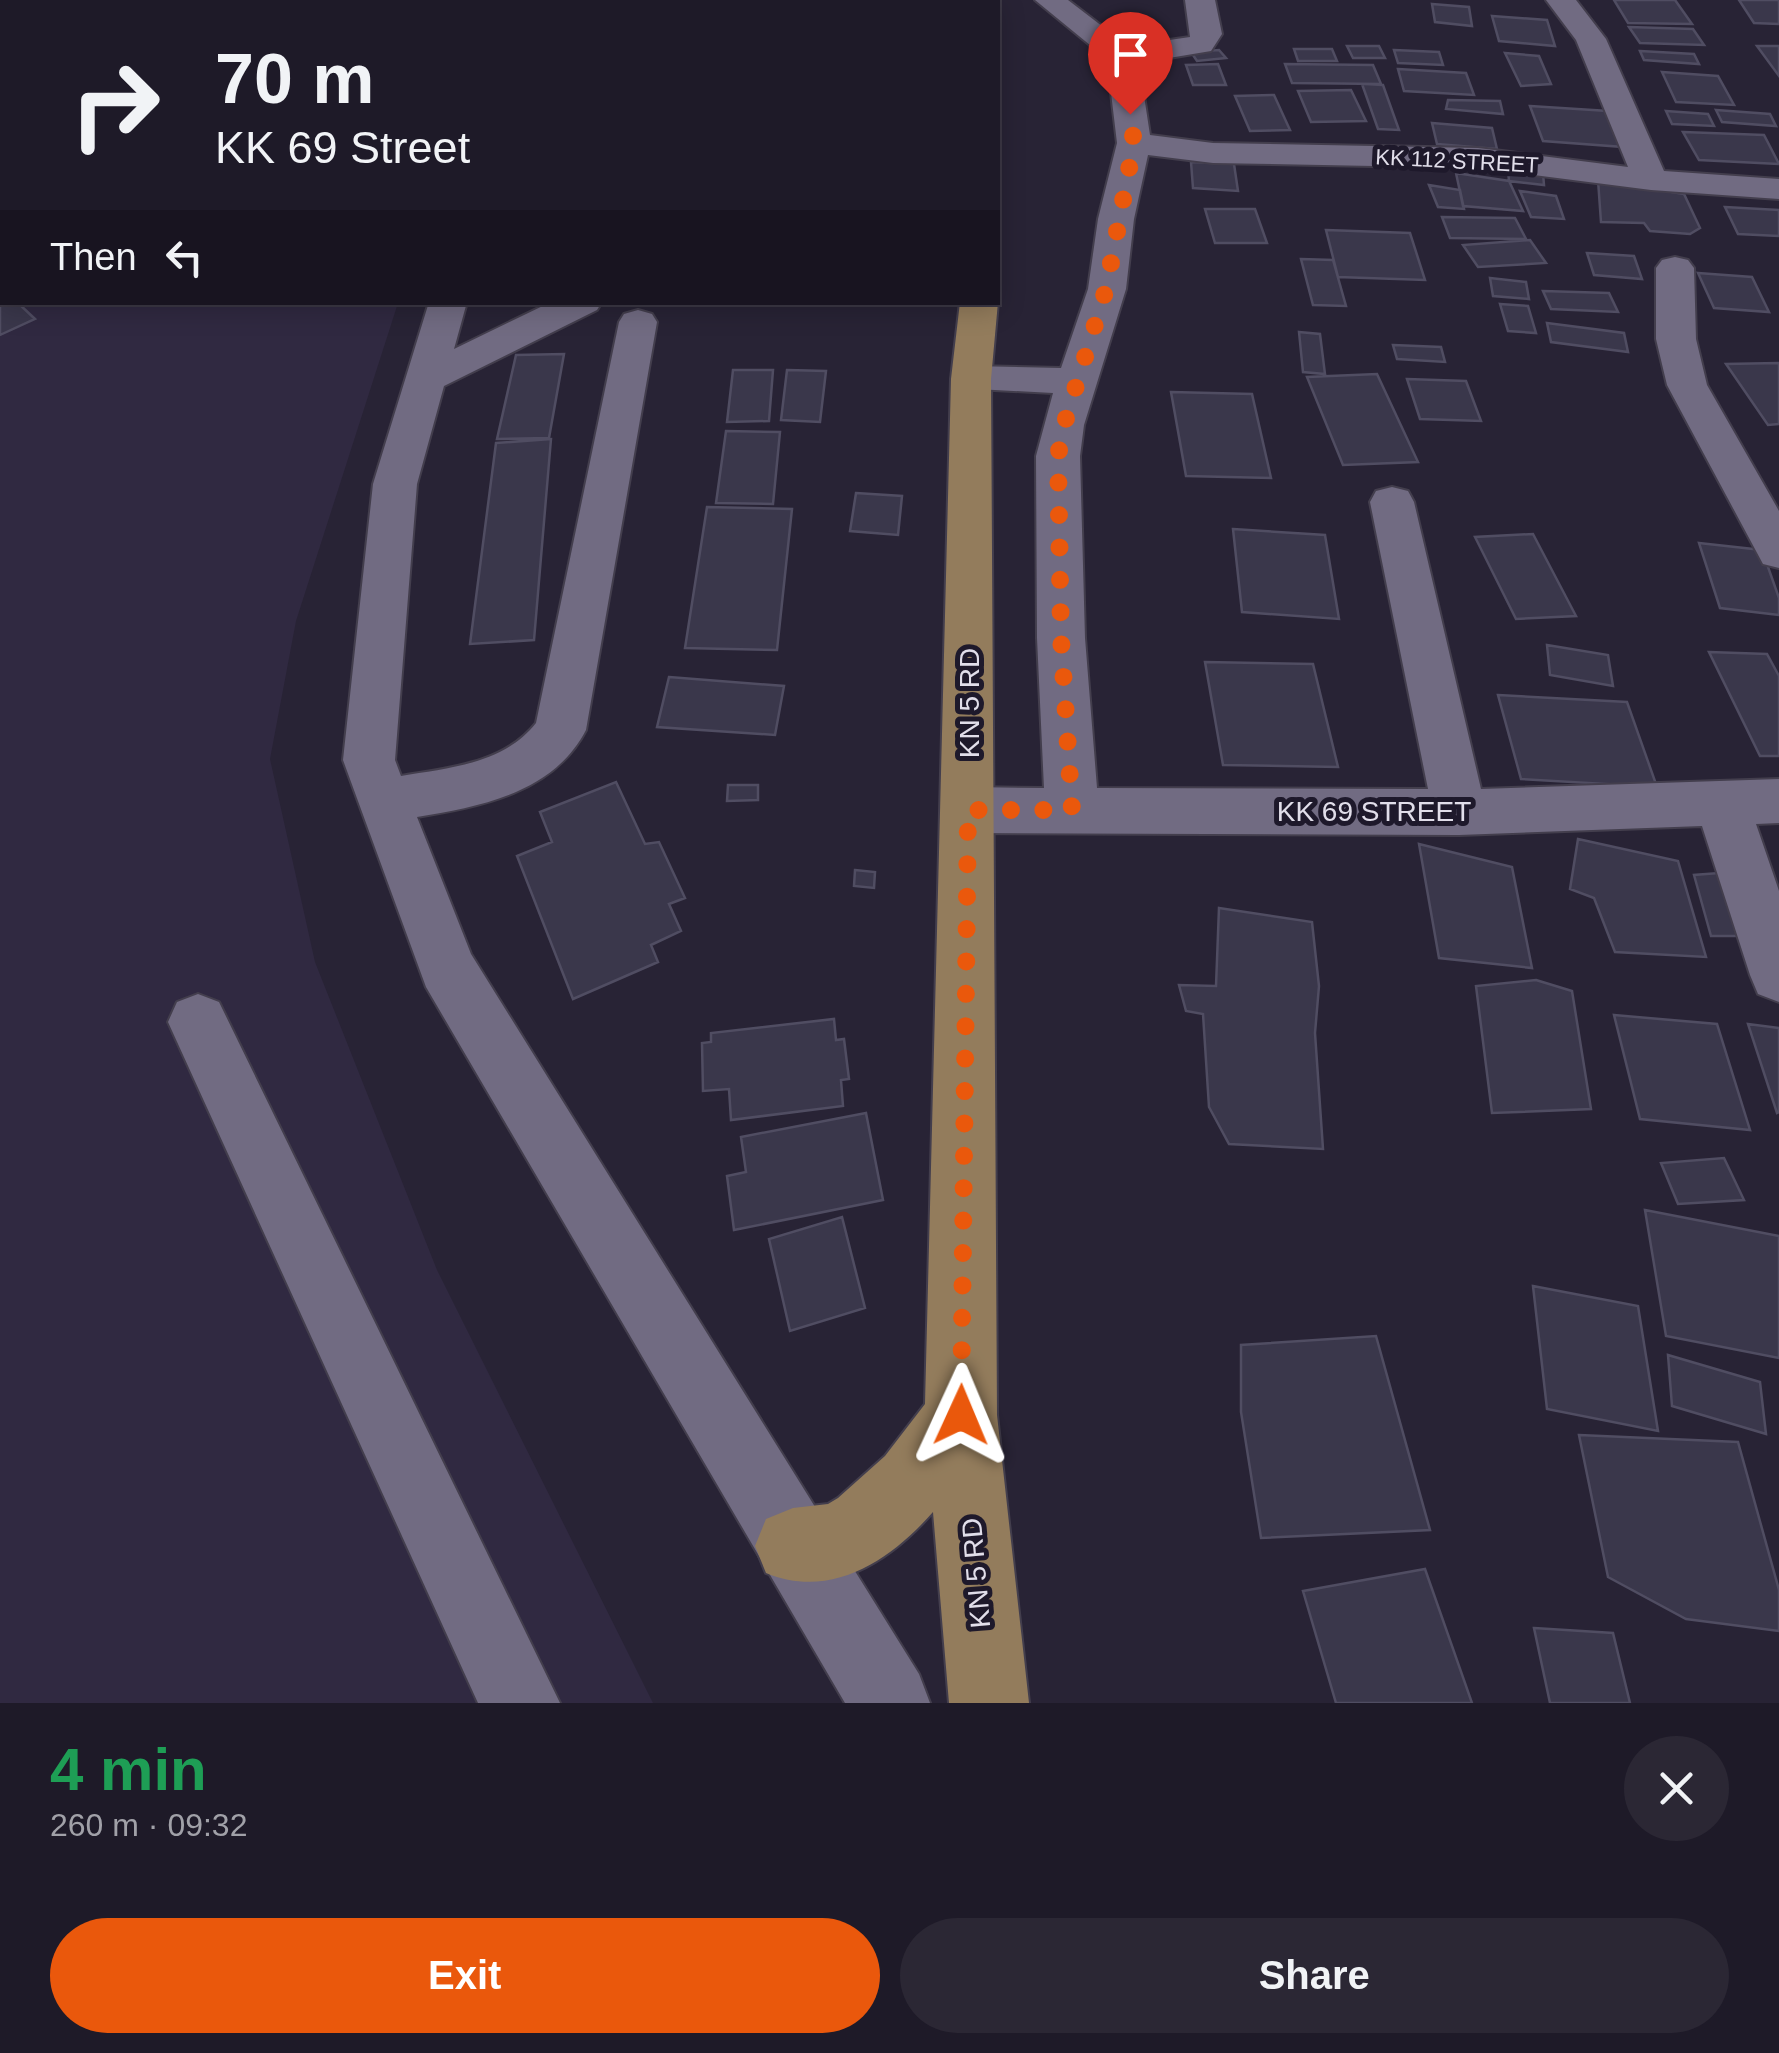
<!DOCTYPE html>
<html lang="en">
<head>
<meta charset="utf-8">
<style>
	:root { --surface:#1e1a28; --page:#2b2734; --text:#f1f3f6; --muted:#a1a1a8; --line:#3c3845; --accent:#ea580c }
	body { margin:0; font-family:Helvetica,sans-serif; background:var(--page); color:var(--text); height:100vh; display:flex; flex-direction:column; font-size:38px; white-space:nowrap }
	* { box-sizing:border-box; margin:0 }
	p { font-size:32px; color:var(--muted) }
	.icon { flex:none; width:55px; height:55px; fill:none; stroke:currentColor; stroke-width:2; stroke-linecap:round; stroke-linejoin:round }
	.map { position:relative; height:1703px; overflow:hidden }
	.drawer { display:flex; flex-direction:column; background:var(--surface); flex:1 }
	.drawer>* { flex:none }
	.guide { position:absolute; left:0px; top:0px; width:1000px; height:305px; box-shadow:0 5px 25px #0003,0 0 0 2px var(--line); background:#1e1a28; color:var(--text); overflow:hidden }
	.pin { position:absolute; display:grid; place-items:center; width:85px; height:85px; color:#fff; margin:-102px -42px; border-radius:50% 50% 50% 0; rotate:-45deg; box-shadow:0 0 10px #0007 }
	.pin .icon { rotate:45deg }
	.me { position:absolute; width:110px; margin:-55px; rotate:1deg; stroke-linejoin:round; filter:drop-shadow(0 0 8px #0008) }
	.turn { display:flex; align-items:center; gap:35px; height:210px; padding:0 50px; font-size:45px }
	.turn .icon { width:130px; height:130px; stroke-width:2.5 }
	.turn b { display:block; font-size:70px; line-height:85px }
	.then { display:flex; align-items:center; height:95px; padding:0 50px; background:#0003; gap:20px; font-size:38px }
	.round { display:grid; place-items:center; flex:none; width:105px; height:105px; border-radius:52px; background:var(--page) }
	.overview { display:flex; align-items:center; justify-content:space-between; height:170px; padding:0 50px }
	h1 { font-size:60px; font-weight:700; line-height:75px; color:#1e9e55 }
	.button { display:flex; gap:20px; margin-top:auto; padding:20px 50px }
	.button a { flex:1; height:115px; border-radius:60px; background:var(--accent); color:#fff; font-size:40px; font-weight:700; line-height:115px; text-align:center }
	.button a+a { background:var(--page); color:var(--text) }
	.map>svg:first-child { display:block }
	.built { fill:#302941 }
	.building { fill:#3a374b; stroke:#504d62; stroke-width:2.5 }
	.lines { fill:none; stroke-linecap:round; stroke-linejoin:round }
	.minor-casing { stroke:#433e4d; stroke-width:4 }
	.major-casing { stroke:#433e4d; stroke-width:4 }
	.minor { fill:#716b82; fill-rule:evenodd }
	.major { fill:#937c5c; fill-rule:evenodd }
	.route { stroke:#ea580c; stroke-width:18; stroke-dasharray:0 32.4 }
	.labels { text-anchor:middle; dominant-baseline:central; stroke-width:10; stroke-linejoin:round; paint-order:stroke }
	.far-street-label { font-size:22px; fill:#e1deea; stroke:#1e192b }
	.street-label { font-size:28px; fill:#e1deea; stroke:#1e192b }
</style>
</head>
<body>
<div class="map">
<svg width="1779" height="1703" viewBox="0 0 1779 1703">
	<rect width="100%" height="100%" fill="#282335"/>
	<path class="built" d="M 0,0 L 494,0 L 2,2 L 2,302 L 398,303 L 296,621 L 270,759 L 315,962 L 437,1270 L 653,1703 L 0,1703 Z"/>
	<path class="building" d="M 1614,0 L 1675,0 L 1692,24 L 1628,23 Z
		M 1739,0 L 1779,0 L 1779,24 L 1754,23 Z
		M 1432,4 L 1469,7 L 1472,26 L 1435,22 Z
		M 1492,16 L 1547,20 L 1555,46 L 1499,41 Z
		M 1629,27 L 1693,29 L 1704,45 L 1640,43 Z
		M 1347,46 L 1379,46 L 1385,58 L 1353,58 Z
		M 1757,46 L 1779,46 L 1779,76 Z
		M 1294,49 L 1332,49 L 1337,61 L 1298,61 Z
		M 1219,50 L 1226,58 L 1197,61 L 1191,52 Z
		M 1394,50 L 1439,52 L 1443,65 L 1398,63 Z
		M 1640,51 L 1694,54 L 1699,64 L 1644,60 Z
		M 1505,53 L 1539,56 L 1551,84 L 1521,86 Z
		M 1218,64 L 1226,85 L 1193,85 L 1186,65 Z
		M 1285,64 L 1373,65 L 1381,84 L 1292,83 Z
		M 1398,69 L 1466,73 L 1474,95 L 1404,91 Z
		M 1662,72 L 1718,76 L 1734,105 L 1676,102 Z
		M 1362,84 L 1383,85 L 1399,130 L 1378,129 Z
		M 1351,90 L 1366,121 L 1311,122 L 1298,91 Z
		M 1274,95 L 1290,130 L 1250,131 L 1235,96 Z
		M 1448,100 L 1500,101 L 1503,114 L 1446,109 Z
		M 1530,106 L 1608,111 L 1624,147 L 1543,141 Z
		M 1716,110 L 1770,114 L 1776,126 L 1722,122 Z
		M 1666,111 L 1708,114 L 1714,126 L 1672,124 Z
		M 1432,123 L 1492,128 L 1497,149 L 1437,144 Z
		M 1683,132 L 1764,135 L 1779,164 L 1699,160 Z
		M 1191,162 L 1234,164 L 1238,191 L 1193,188 Z
		M 1508,169 L 1543,173 L 1544,185 L 1509,181 Z
		M 1456,173 L 1509,181 L 1523,211 L 1463,206 Z
		M 1598,180 L 1684,194 L 1700,228 L 1690,234 L 1650,231 L 1644,223 L 1601,222 Z
		M 1429,185 L 1460,190 L 1464,209 L 1438,207 Z
		M 1520,191 L 1556,196 L 1564,219 L 1531,217 Z
		M 1725,207 L 1779,210 L 1779,236 L 1738,234 Z
		M 1205,209 L 1255,209 L 1267,243 L 1215,243 Z
		M 1442,217 L 1515,218 L 1526,239 L 1450,238 Z
		M 1326,230 L 1410,233 L 1425,280 L 1338,277 Z
		M 1530,240 L 1546,263 L 1478,267 L 1463,245 Z
		M 1587,253 L 1634,256 L 1642,279 L 1594,275 Z
		M 1301,259 L 1333,260 L 1346,306 L 1313,305 Z
		M 1698,273 L 1752,277 L 1769,312 L 1714,308 Z
		M 1490,278 L 1526,282 L 1529,299 L 1493,296 Z
		M 0,287 L 2,302 L 17,302 L 35,319 L 0,335 Z
		M 1543,291 L 1609,293 L 1618,312 L 1551,309 Z
		M 1500,304 L 1528,306 L 1536,333 L 1508,331 Z
		M 1547,323 L 1624,333 L 1628,352 L 1551,342 Z
		M 1299,332 L 1320,334 L 1325,374 L 1303,372 Z
		M 1393,345 L 1441,347 L 1445,362 L 1397,359 Z
		M 564,354 L 549,438 L 497,439 L 516,355 Z
		M 1779,363 L 1779,424 L 1768,425 L 1726,364 Z
		M 733,370 L 773,370 L 769,421 L 727,422 Z
		M 787,370 L 826,371 L 820,422 L 781,420 Z
		M 1377,374 L 1418,462 L 1343,465 L 1307,377 Z
		M 1407,379 L 1466,381 L 1481,421 L 1420,419 Z
		M 1171,392 L 1252,394 L 1271,478 L 1186,476 Z
		M 726,431 L 780,432 L 773,504 L 716,503 Z
		M 551,439 L 534,640 L 470,644 L 496,443 Z
		M 856,493 L 902,496 L 898,535 L 850,531 Z
		M 707,507 L 792,509 L 777,650 L 685,648 Z
		M 1233,529 L 1325,535 L 1339,619 L 1242,612 Z
		M 1533,534 L 1576,616 L 1516,619 L 1475,537 Z
		M 1699,543 L 1762,550 L 1779,598 L 1779,615 L 1720,608 Z
		M 1547,645 L 1608,655 L 1613,686 L 1550,675 Z
		M 1709,652 L 1767,654 L 1779,676 L 1779,756 L 1760,756 Z
		M 1205,662 L 1313,664 L 1338,767 L 1223,765 Z
		M 669,677 L 784,686 L 775,735 L 657,727 Z
		M 1498,695 L 1627,702 L 1657,787 L 1521,779 Z
		M 616,782 L 645,844 L 659,842 L 685,898 L 669,904 L 681,931 L 651,945 L 658,962 L 573,999 L 517,856 L 552,842 L 540,812 Z
		M 728,785 L 758,785 L 758,800 L 727,801 Z
		M 1578,839 L 1678,861 L 1706,957 L 1615,952 L 1594,898 L 1570,889 Z
		M 1419,844 L 1512,867 L 1532,968 L 1439,958 Z
		M 855,870 L 875,872 L 874,888 L 854,886 Z
		M 1719,873 L 1742,936 L 1711,936 L 1694,875 Z
		M 1219,908 L 1312,922 L 1319,986 L 1315,1033 L 1323,1149 L 1229,1144 L 1209,1107 L 1203,1014 L 1186,1011 L 1179,985 L 1216,986 Z
		M 1536,980 L 1572,991 L 1591,1109 L 1492,1113 L 1476,986 Z
		M 1614,1015 L 1717,1024 L 1750,1130 L 1640,1119 Z
		M 834,1019 L 836,1040 L 844,1039 L 849,1079 L 841,1080 L 843,1106 L 731,1120 L 729,1089 L 703,1091 L 702,1043 L 711,1042 L 711,1033 Z
		M 1748,1024 L 1779,1028 L 1779,1112 L 1777,1113 Z
		M 866,1113 L 883,1200 L 734,1230 L 727,1176 L 746,1172 L 741,1137 Z
		M 1724,1158 L 1744,1200 L 1678,1204 L 1661,1163 Z
		M 1645,1210 L 1779,1236 L 1779,1358 L 1666,1336 Z
		M 842,1217 L 865,1308 L 790,1331 L 769,1239 Z
		M 1533,1286 L 1638,1306 L 1658,1431 L 1547,1409 Z
		M 1376,1336 L 1430,1530 L 1261,1538 L 1241,1412 L 1241,1345 Z
		M 1668,1355 L 1760,1382 L 1766,1434 L 1672,1406 Z
		M 1579,1435 L 1738,1442 L 1779,1590 L 1779,1631 L 1686,1619 L 1608,1577 Z
		M 1425,1569 L 1472,1703 L 1336,1703 L 1303,1591 Z
		M 1534,1628 L 1613,1633 L 1630,1703 L 1550,1703 Z"/>
	<g class="lines">
		<defs>
			<path id="minor" d="M 249,0 L 280,0 L 282,2 L 251,2 Z
				M 497,0 L 527,0 L 527,2 L 498,2 Z
				M 667,0 L 697,0 L 697,2 L 668,2 Z
				M 1035,0 L 1068,0 L 1128,46 L 1190,37 L 1185,0 L 1215,0 L 1222,34 L 1211,51 L 1139,63 L 1150,135 L 1213,143 L 1478,148 L 1628,167 L 1576,40 L 1546,0 L 1576,0 L 1606,39 L 1664,171 L 1779,179 L 1779,199 L 1651,190 L 1478,168 L 1213,163 L 1148,155 L 1134,219 L 1126,289 L 1084,425 L 1080,456 L 1085,638 L 1097,788 L 1428,789 L 1370,502 L 1376,491 L 1392,487 L 1408,491 L 1414,502 L 1481,789 L 1779,779 L 1779,823 L 1756,824 L 1779,891 L 1779,1002 L 1758,994 L 1750,975 L 1702,826 L 1459,835 L 968,833 L 949,826 L 941,810 L 949,794 L 968,787 L 1044,788 L 1037,638 L 1036,456 L 1053,393 L 957,388 L 951,379 L 957,370 L 971,366 L 1061,368 L 1088,289 L 1098,219 L 1117,143 L 1107,59 Z
				M 0,50 L 2,50 L 2,68 L 0,68 Z
				M 1675,257 L 1688,260 L 1694,268 L 1696,339 L 1707,385 L 1779,511 L 1779,568 L 1763,564 L 1667,385 L 1656,339 L 1656,268 L 1662,260 Z
				M 429,302 L 467,302 L 454,349 L 551,302 L 602,302 L 597,310 L 444,386 L 417,484 L 395,760 L 401,776 C 448,768 504,764 536,723 L 619,322 L 624,314 L 638,310 L 652,314 L 657,322 L 586,730 C 553,793 482,806 417,817 L 471,954 L 919,1674 L 930,1703 L 845,1703 L 426,987 L 343,760 L 373,484 Z
				M 198,994 L 219,1002 L 560,1703 L 478,1703 L 168,1022 L 177,1002 Z"/>
			<path id="major" d="M 944,0 L 974,0 L 975,2 L 946,2 Z
				M 998,301 L 998,302 L 991,379 L 997,1415 L 1029,1703 L 949,1703 L 933,1512 C 890,1561 831,1600 766,1573 L 755,1546 L 766,1519 L 793,1508 L 828,1504 L 838,1498 L 885,1456 L 925,1404 L 951,379 L 960,302 Z"/>
		</defs>
		<use href="#minor" class="minor-casing"/>
		<use href="#major" class="major-casing"/>
		<use href="#minor" class="minor"/>
		<use href="#major" class="major"/>
	</g>
	<g class="lines">
		<path class="route" d="M 961,1415 L 968,810 L 1072,810 L 1061,638 L 1058,456 L 1064,425 L 1106,289 L 1134,143 L 1130,114"/>
	</g>
	<g class="labels">
		<g class="far-street-label">
			<text transform="translate(1457 161) rotate(3)">KK 112 STREET</text>
		</g>
		<g class="street-label">
			<text transform="translate(969 703) rotate(-90)">KN 5 RD</text>
			<text x="1374" y="811">KK 69 STREET</text>
			<text transform="translate(976 1573) rotate(-95)">KN 5 RD</text>
		</g>
	</g>
</svg>
<div class="pin" style="left:1130px;top:114px;background:#d93025"><svg class="icon" aria-label="arrive" viewBox="0 0 24 24"><path d="M6 21V4h12l-3 4 3 4H6"/></svg></div>
<svg class="me" style="left:961px;top:1415px" viewBox="-20 -20 40 40"><path d="M0-17L14 15 0 8-14 15z" fill="#ea580c" stroke="#fff" stroke-width="4"/></svg>
<div class="guide">
<div class="turn"><svg class="icon" aria-label="right" viewBox="0 0 24 24"><path d="M7 20v-9h11M14 6l5 5-5 5"/></svg><div><b>70 m</b>KK 69 Street</div></div>
<div class="then">Then<svg class="icon" aria-label="left" viewBox="0 0 24 24"><path d="M17 20v-9H6M10 6l-5 5 5 5"/></svg></div>
</div>
</div>
<section class="drawer">
<div class="overview"><div><h1>4 min</h1><p>260 m · 09:32</p></div><a class="round"><svg class="icon" aria-label="close" viewBox="0 0 24 24"><path d="M6 6l12 12M18 6L6 18"/></svg></a></div>
<div class="button"><a>Exit</a><a>Share</a></div>
</section>
</body>
</html>
